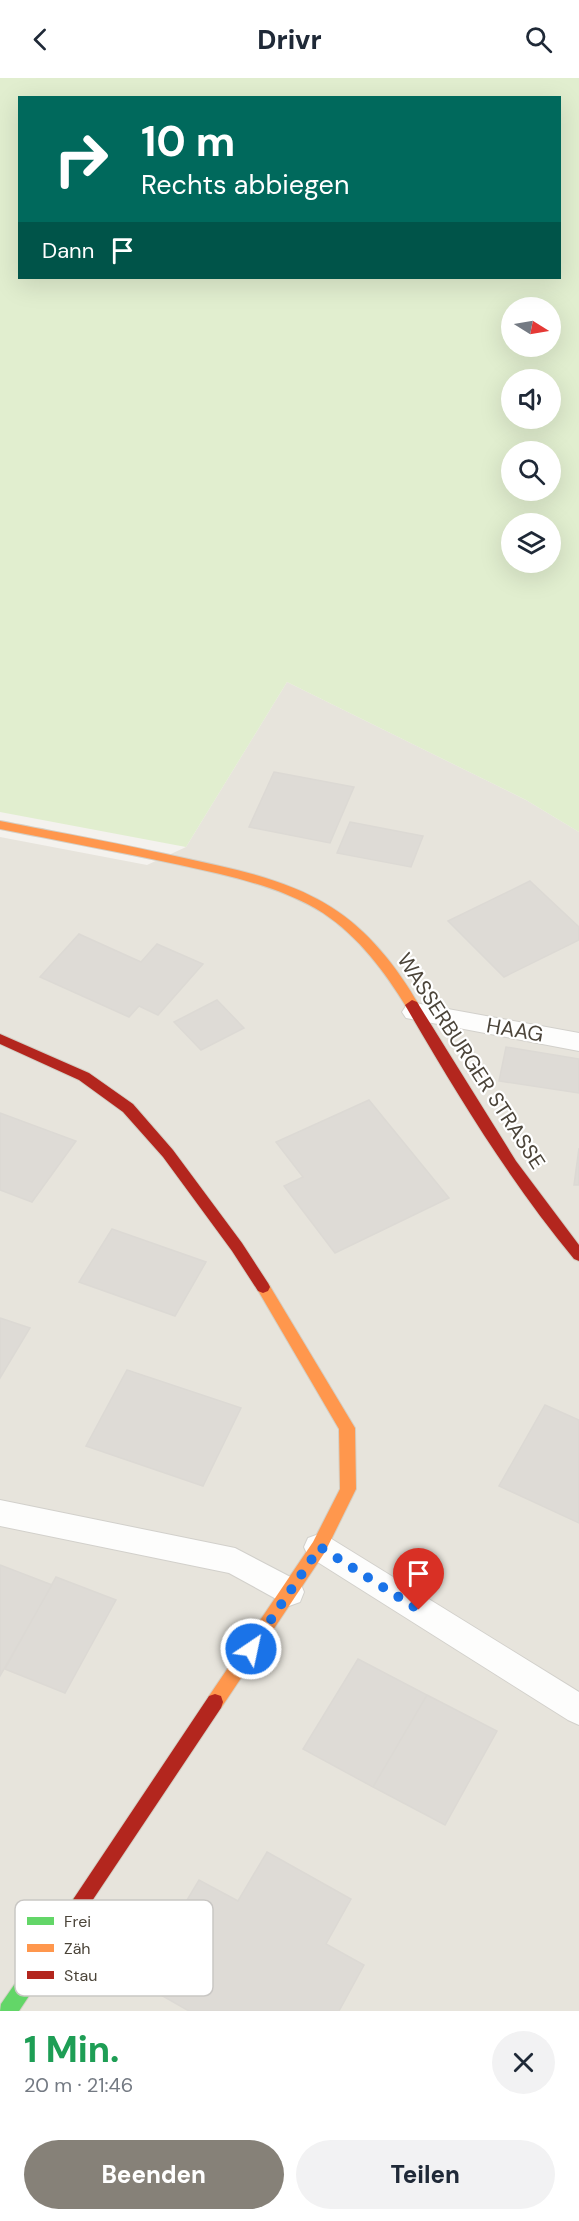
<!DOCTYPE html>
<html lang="de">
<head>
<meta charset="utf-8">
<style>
	:root { --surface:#fff; --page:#f2f2f3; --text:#1f2937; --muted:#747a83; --accent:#868178 }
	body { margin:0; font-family:"DM Sans",sans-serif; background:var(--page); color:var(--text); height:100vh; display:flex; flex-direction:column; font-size:22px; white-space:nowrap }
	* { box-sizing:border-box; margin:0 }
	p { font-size:20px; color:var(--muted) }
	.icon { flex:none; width:33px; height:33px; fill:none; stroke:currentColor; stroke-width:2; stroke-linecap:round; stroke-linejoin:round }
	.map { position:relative; height:1933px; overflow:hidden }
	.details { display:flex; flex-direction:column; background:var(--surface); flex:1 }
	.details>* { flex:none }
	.hud { position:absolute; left:18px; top:18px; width:543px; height:183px; border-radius:0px; box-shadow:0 6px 24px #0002; background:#00695c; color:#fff; overflow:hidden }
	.needle { width:39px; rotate:101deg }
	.fabs { position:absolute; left:501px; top:219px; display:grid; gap:12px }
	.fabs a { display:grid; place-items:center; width:60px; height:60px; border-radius:50%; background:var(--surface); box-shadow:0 6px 24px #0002; font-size:30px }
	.pin { position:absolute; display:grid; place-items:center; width:51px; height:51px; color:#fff; margin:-62px -26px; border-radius:50% 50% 50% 0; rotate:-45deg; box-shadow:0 0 6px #0007 }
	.pin .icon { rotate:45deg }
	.me { position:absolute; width:66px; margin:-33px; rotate:34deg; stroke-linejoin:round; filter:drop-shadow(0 0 4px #0008) }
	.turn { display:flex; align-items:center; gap:21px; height:126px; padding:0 24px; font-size:27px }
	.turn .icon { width:78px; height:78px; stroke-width:2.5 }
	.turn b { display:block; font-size:42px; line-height:51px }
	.then { display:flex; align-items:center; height:57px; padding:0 24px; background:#0003; gap:12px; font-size:22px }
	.round { display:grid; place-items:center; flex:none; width:63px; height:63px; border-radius:32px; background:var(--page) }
	.head { display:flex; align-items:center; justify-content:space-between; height:102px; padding:0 24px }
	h1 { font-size:36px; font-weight:800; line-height:45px; color:#1e9e55 }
	.cta { display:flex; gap:12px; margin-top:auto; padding:12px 24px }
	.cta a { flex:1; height:69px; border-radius:36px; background:var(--accent); color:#fff; font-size:24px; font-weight:800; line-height:69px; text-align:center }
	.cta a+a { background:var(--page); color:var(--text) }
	header { display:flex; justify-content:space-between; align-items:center; height:78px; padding:0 24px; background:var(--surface); font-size:27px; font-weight:800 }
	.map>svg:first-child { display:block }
	.residential { fill:#e7e4dc }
	.green { fill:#e1eecf; fill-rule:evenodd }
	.building { fill:#dedbd6; stroke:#dcd9d4; stroke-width:1.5 }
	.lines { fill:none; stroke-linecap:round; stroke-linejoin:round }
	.lane-casing { stroke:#d2d0cb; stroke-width:2 }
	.fast-casing { stroke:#d3cfc5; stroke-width:2 }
	.slow-casing { stroke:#d3cfc5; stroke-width:2 }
	.jam-casing { stroke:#d3cfc5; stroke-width:2 }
	.lane { fill:#fdfdfc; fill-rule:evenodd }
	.fast { fill:#63d668; fill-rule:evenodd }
	.slow { fill:#ff974d; fill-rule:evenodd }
	.jam { fill:#b3261e; fill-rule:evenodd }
	.route { stroke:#1a73e8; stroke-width:10; stroke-dasharray:0 18 }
	.labels { text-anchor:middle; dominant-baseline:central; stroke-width:4.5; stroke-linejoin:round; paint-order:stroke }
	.street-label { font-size:21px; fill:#4b4439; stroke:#fff }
	.key { fill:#fff; stroke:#c9c7c4; stroke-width:1.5 }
	.key-label { font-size:16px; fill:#4b4439 }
</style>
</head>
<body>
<header><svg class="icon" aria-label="back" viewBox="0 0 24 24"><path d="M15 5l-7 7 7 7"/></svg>Drivr<svg class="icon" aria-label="search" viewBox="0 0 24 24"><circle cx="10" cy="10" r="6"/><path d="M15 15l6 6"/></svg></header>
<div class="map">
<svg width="579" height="1933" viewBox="0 0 579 1933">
	<rect width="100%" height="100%" fill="#f4f2ee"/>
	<path class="residential" d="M 287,604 L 526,722 L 579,754 L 579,1933 L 0,1933 L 0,759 L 147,787 L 186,769 Z"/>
	<path class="green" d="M 0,0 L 579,0 L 579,754 L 526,722 L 287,604 L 186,769 L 0,734 ZM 20,20 L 560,20 L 560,200 L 20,200 ZM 512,230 L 550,230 L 550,268 L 512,268 ZM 512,302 L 550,302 L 550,340 L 512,340 ZM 512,374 L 550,374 L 550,412 L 512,412 ZM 512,446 L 550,446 L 550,484 L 512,484 Z"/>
	<path class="building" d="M 274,694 L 354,709 L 330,765 L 249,749 Z
		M 350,744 L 423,758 L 411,789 L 337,775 Z
		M 530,803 L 579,849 L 579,862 L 504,899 L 448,843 Z
		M 79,856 L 141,884 L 157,866 L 203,886 L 158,937 L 139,928 L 129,939 L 40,899 Z
		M 217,922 L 244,950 L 201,972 L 174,944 Z
		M 506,969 L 579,981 L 579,1015 L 499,1003 Z
		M 369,1022 L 449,1120 L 335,1175 L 284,1108 L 303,1099 L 276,1064 Z
		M 0,1035 L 76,1063 L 32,1124 L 0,1112 Z
		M 579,1070 L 579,1107 L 574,1107 Z
		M 112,1151 L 206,1184 L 175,1238 L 79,1204 Z
		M 0,1240 L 30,1250 L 0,1300 Z
		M 127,1292 L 241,1330 L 203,1408 L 86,1368 Z
		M 545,1327 L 579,1342 L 579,1445 L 499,1408 Z
		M 0,1487 L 52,1507 L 0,1598 Z
		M 56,1499 L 116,1522 L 65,1615 L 5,1591 Z
		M 358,1581 L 427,1617 L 373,1709 L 303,1671 Z
		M 427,1617 L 497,1653 L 445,1747 L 373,1709 Z
		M 267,1774 L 351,1821 L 326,1866 L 364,1887 L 339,1933 L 189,1933 L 138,1904 L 199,1802 L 238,1823 Z"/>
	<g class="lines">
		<defs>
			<path id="lane" d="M 415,925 L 579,955 L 579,973 L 406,940 L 402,934 L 406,928 Z
				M 0,1422 L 235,1470 L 300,1504 L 304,1514 L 300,1524 L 289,1528 L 229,1495 L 0,1448 Z
				M 319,1456 L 330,1460 L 579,1614 L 579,1647 L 568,1642 L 308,1478 L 304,1469 L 308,1460 Z"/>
			<path id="fast" d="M 80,1817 L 86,1820 L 89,1826 L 86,1832 L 19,1933 L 0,1933 L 1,1926 L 74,1820 Z"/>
			<path id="slow" d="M 0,743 C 61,755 123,766 184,780 C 234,791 287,801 331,829 C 368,852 397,889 419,927 L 417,930 L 407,930 C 385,894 359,859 323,835 C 280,808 229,798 180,787 C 120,774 60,763 0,751 Z
				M 263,1203 L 268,1205 L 355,1350 L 356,1411 L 325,1474 L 221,1630 L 215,1632 L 209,1630 L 207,1624 L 209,1618 L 313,1464 L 340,1411 L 339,1351 L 256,1209 L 258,1205 Z"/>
			<path id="jam" d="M 412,922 L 417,924 L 516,1083 L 579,1167 L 579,1183 L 574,1181 C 509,1102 456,1015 405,927 Z
				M 0,956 L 89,995 L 133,1026 L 173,1072 L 242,1165 L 268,1205 L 270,1209 L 268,1213 L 263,1215 L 258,1213 L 232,1173 L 163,1079 L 123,1034 L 79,1002 L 0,966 Z
				M 215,1616 L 221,1618 L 223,1624 L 221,1630 L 86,1832 L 80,1835 L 74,1832 L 71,1826 L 74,1820 L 209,1618 Z"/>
		</defs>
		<use href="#lane" class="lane-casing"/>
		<use href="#fast" class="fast-casing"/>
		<use href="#slow" class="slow-casing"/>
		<use href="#jam" class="jam-casing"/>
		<use href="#lane" class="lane"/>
		<use href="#fast" class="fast"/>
		<use href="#slow" class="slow"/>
		<use href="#jam" class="jam"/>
	</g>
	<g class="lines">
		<path class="route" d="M 251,1571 L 320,1469 L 419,1532"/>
	</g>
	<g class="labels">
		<g class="street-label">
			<text transform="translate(515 952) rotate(10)">HAAG</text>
			<text transform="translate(471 983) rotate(57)">WASSERBURGER STRASSE</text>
		</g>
	</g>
	<rect x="15" y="1822" width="198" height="96" rx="9" class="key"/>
	<rect x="27" y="1839" width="27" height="8" fill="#63d668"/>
	<rect x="27" y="1866" width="27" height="8" fill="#ff974d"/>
	<rect x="27" y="1893" width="27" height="8" fill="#b3261e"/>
	<g class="key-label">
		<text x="64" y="1849">Frei</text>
		<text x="64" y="1876">Zäh</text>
		<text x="64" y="1903">Stau</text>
	</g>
</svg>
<div class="fabs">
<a><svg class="needle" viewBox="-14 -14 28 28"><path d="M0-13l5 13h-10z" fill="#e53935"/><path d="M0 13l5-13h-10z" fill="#747a83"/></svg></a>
<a><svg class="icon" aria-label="sound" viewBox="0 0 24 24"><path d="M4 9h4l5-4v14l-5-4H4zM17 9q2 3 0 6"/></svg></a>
<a><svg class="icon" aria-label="search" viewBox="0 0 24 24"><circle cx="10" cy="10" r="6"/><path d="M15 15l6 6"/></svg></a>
<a><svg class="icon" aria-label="layers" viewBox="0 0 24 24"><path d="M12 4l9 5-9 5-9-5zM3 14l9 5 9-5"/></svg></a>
</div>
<div class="pin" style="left:419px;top:1532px;background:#d93025"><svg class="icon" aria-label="arrive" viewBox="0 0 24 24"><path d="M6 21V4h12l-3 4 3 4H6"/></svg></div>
<svg class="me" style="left:251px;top:1571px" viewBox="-20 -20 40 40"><circle r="17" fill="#1a73e8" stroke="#fff" stroke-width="3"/><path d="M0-11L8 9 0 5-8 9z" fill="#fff"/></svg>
<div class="hud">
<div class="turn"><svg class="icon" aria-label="right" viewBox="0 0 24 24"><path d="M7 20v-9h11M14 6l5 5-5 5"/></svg><div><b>10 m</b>Rechts abbiegen</div></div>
<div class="then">Dann<svg class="icon" aria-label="arrive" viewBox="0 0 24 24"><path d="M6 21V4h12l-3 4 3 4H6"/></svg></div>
</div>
</div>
<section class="details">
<div class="head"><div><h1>1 Min.</h1><p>20 m · 21:46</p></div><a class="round"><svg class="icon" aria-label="close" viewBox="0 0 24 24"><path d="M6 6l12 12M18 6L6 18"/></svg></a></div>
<div class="cta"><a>Beenden</a><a>Teilen</a></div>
</section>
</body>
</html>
